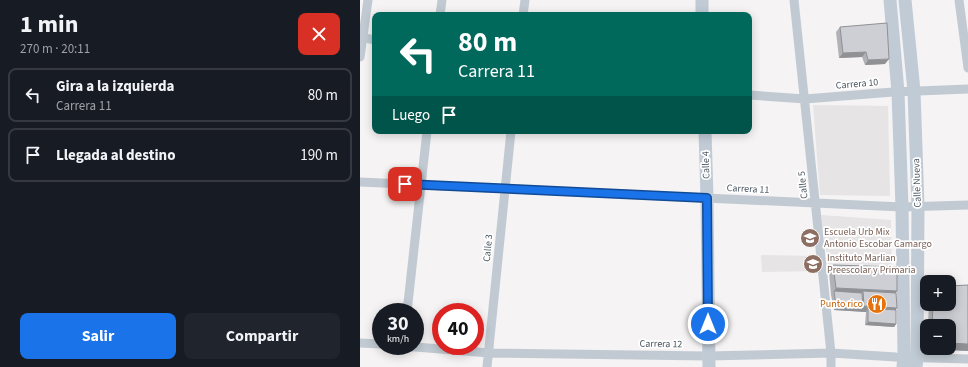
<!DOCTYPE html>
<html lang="es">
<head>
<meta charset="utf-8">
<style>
	:root { --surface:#171b24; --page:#20242c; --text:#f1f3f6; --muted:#9ea1a6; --line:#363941; --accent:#1a73e8 }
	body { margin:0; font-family:"Source Sans 3",sans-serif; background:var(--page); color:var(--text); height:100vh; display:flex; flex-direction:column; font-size:15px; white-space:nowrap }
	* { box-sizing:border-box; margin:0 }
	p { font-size:13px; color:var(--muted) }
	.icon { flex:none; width:22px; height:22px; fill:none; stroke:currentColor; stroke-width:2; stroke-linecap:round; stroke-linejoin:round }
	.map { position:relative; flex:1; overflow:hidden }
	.drawer { display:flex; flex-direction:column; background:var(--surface); width:360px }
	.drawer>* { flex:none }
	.top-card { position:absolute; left:12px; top:12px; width:380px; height:122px; border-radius:8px; box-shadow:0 2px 10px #0003; background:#00695c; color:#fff; overflow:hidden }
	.fabs { position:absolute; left:560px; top:275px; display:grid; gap:8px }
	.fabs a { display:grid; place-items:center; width:36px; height:36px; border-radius:8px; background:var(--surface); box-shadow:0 2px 10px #0003; font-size:20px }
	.speed { position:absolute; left:12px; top:303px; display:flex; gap:8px; font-size:20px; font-weight:700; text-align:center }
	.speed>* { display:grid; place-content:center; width:52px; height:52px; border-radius:50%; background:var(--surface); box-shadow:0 2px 10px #0003; line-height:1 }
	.speed small { font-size:10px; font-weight:400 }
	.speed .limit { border:6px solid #d22; background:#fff; color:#111 }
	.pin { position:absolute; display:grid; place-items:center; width:34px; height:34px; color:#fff; margin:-17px; border-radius:8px; box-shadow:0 2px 6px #0006 }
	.me { position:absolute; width:44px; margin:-22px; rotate:0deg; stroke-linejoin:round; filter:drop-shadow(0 0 3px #0008) }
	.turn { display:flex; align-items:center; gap:14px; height:84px; padding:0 20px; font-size:18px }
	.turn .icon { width:52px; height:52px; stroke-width:2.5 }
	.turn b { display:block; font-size:28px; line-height:34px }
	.then { display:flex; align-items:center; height:38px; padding:0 20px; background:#0003; gap:8px; font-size:15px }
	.round { display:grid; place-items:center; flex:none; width:42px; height:42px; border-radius:8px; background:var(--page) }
	.summary { display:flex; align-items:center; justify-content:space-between; height:68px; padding:0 20px }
	h1 { font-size:24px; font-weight:700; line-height:30px }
	.action { display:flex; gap:8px; margin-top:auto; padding:8px 20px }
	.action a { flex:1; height:46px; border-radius:8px; background:var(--accent); color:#fff; font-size:16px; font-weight:700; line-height:46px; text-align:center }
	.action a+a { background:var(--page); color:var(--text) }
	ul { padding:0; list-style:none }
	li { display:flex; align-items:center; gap:12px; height:54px; margin:0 8px 6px; padding:0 12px; border:2px solid var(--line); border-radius:8px }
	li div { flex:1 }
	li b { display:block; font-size:15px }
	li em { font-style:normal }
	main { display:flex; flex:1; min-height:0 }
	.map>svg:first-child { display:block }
	.education { fill:#e6e4e5 }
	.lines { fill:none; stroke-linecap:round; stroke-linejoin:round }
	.street { stroke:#c1cad2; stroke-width:9 }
	.secondary { stroke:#c1cbd6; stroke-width:13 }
	.wall { fill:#b0b2b7 }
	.shaded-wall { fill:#909195 }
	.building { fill:#cdcfd5; stroke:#909195 }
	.route-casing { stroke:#114b97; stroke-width:10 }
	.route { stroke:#1a73e8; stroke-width:7 }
	.labels { text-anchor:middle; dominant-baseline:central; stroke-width:3.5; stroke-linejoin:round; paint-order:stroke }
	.street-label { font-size:10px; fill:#4a5661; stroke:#fff }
	.education-label { font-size:10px; fill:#785e54; stroke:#fff; text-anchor:start }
	.food-label { font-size:10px; fill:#c56008; stroke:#fff; text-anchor:end }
</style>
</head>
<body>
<main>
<section class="drawer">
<div class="summary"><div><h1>1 min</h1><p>270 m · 20:11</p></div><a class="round" style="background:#d93025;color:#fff"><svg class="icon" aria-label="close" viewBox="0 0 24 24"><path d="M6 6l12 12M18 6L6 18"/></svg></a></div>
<ul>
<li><svg class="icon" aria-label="left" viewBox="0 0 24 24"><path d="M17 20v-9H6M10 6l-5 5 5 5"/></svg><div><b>Gira a la izquierda</b><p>Carrera 11</p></div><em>80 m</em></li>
<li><svg class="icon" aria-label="arrive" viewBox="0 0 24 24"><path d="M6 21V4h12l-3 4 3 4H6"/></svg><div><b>Llegada al destino</b></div><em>190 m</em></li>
</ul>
<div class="action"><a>Salir</a><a>Compartir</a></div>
</section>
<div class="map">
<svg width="608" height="367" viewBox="0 0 608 367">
	<rect width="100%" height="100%" fill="#f5f3f3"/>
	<path class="education" d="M 453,105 L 528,106 L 530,196 L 460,195 Z
		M 461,215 L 531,220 L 532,274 L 469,272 Z
		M 401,255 L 457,256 L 459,271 L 402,272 Z"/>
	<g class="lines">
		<path class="street" d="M 434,0 L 471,353 L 471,367
			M 599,0 L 608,68
			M 80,15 L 82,0
			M 163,15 L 165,0
			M 0,37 L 15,40
			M 0,57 L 8,0
			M 389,95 L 445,99 L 533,92 L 608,89
			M 0,182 L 542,207 L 608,205
			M 47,312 L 67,131
			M 0,343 L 21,344
			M 43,346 L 129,353 L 348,356 L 471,353 L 536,357 L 608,359
			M 127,367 L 151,131"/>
		<path class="secondary" d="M 342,0 L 342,15
			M 530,0 L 538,92 L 542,207 L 544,357 L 543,367
			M 545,0 L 554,91 L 558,207 L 557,357 L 556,367
			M 345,131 L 347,198 L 349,367"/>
	</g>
	<path class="wall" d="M 480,27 L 525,64 L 505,65 L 502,57 L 479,58 L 476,32 Z
		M 473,265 L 537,291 L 536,293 L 536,324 L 534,327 L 505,325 L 506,312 L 474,310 L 471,295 L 469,272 Z
		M 569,304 L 589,304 L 608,351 L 572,349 L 571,348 L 589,348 L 589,326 L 568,326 Z"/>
	<path class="shaded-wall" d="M 506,52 L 502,57 L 479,58 L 483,53 Z
		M 529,59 L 525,64 L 505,65 L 508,60 Z
		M 476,288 L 537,291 L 533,298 L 503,291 L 500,296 L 474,291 Z
		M 476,306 L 503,308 L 504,306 L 537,308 L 534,313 L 508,308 L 506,312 L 474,310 Z
		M 508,322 L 536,324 L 534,327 L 505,325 Z
		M 589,343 L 608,344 L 608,351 L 572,349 L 572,348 L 589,348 Z"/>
	<path class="building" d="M 527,23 L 529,59 L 508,60 L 506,52 L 483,53 L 480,27 Z
		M 473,265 L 537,267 L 537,291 L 476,288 Z
		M 608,285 L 608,344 L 589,343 L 589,326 L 572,326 L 573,304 L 589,304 L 589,286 Z
		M 474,291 L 502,293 L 503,308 L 476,306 Z
		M 503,291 L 536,293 L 537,308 L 504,306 Z
		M 508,308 L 536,310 L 536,324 L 508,322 Z"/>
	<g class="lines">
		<defs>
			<path id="route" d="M 45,184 L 347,198 L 348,324"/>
		</defs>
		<use href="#route" class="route-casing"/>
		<use href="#route" class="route"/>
	</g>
	<defs>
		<symbol id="school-disc" viewBox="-11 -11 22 22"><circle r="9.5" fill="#8d6e63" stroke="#fff"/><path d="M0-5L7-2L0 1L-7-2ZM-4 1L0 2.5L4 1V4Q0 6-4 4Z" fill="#fff"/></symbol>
		<symbol id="restaurant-disc" viewBox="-11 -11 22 22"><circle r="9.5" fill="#e8710a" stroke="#fff"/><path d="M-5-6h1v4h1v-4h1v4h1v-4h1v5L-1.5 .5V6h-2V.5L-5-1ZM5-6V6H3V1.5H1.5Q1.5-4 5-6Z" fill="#fff"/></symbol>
	</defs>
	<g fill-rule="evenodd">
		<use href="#school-disc" x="439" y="227" width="22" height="22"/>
		<use href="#school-disc" x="442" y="253" width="22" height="22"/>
		<use href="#restaurant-disc" x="506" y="293" width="22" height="22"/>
	</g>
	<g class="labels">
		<g class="street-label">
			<text transform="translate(497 84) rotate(-5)">Carrera 10</text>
			<text transform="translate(346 165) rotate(-92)">Calle 4</text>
			<text transform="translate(557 183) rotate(-92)">Calle Nueva</text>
			<text transform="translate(443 185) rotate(-96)">Calle 5</text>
			<text transform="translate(388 189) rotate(3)">Carrera 11</text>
			<text transform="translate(128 248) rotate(-85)">Calle 3</text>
			<text transform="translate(301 344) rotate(1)">Carrera 12</text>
		</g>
		<g class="education-label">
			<text x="464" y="232">Escuela Urb Mix<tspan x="464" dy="12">Antonio Escobar Camargo</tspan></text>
			<text x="467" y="258">Instituto Marlian<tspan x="467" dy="12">Preescolar y Primaria</tspan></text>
		</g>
		<g class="food-label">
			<text x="503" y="304">Punto rico</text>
		</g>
	</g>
</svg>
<div class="fabs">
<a>+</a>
<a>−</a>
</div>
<div class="speed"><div>30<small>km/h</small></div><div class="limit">40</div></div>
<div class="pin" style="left:45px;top:184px;background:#d93025"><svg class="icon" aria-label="arrive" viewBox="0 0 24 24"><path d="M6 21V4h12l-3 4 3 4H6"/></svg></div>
<svg class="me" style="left:348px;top:324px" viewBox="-20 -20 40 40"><circle r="17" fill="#1a73e8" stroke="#fff" stroke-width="3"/><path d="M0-11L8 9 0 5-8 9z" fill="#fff"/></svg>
<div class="top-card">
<div class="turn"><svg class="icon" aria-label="left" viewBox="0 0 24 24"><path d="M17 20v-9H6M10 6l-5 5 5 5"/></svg><div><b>80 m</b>Carrera 11</div></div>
<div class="then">Luego<svg class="icon" aria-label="arrive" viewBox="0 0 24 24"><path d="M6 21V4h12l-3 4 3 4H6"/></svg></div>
</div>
</div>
</main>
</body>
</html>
